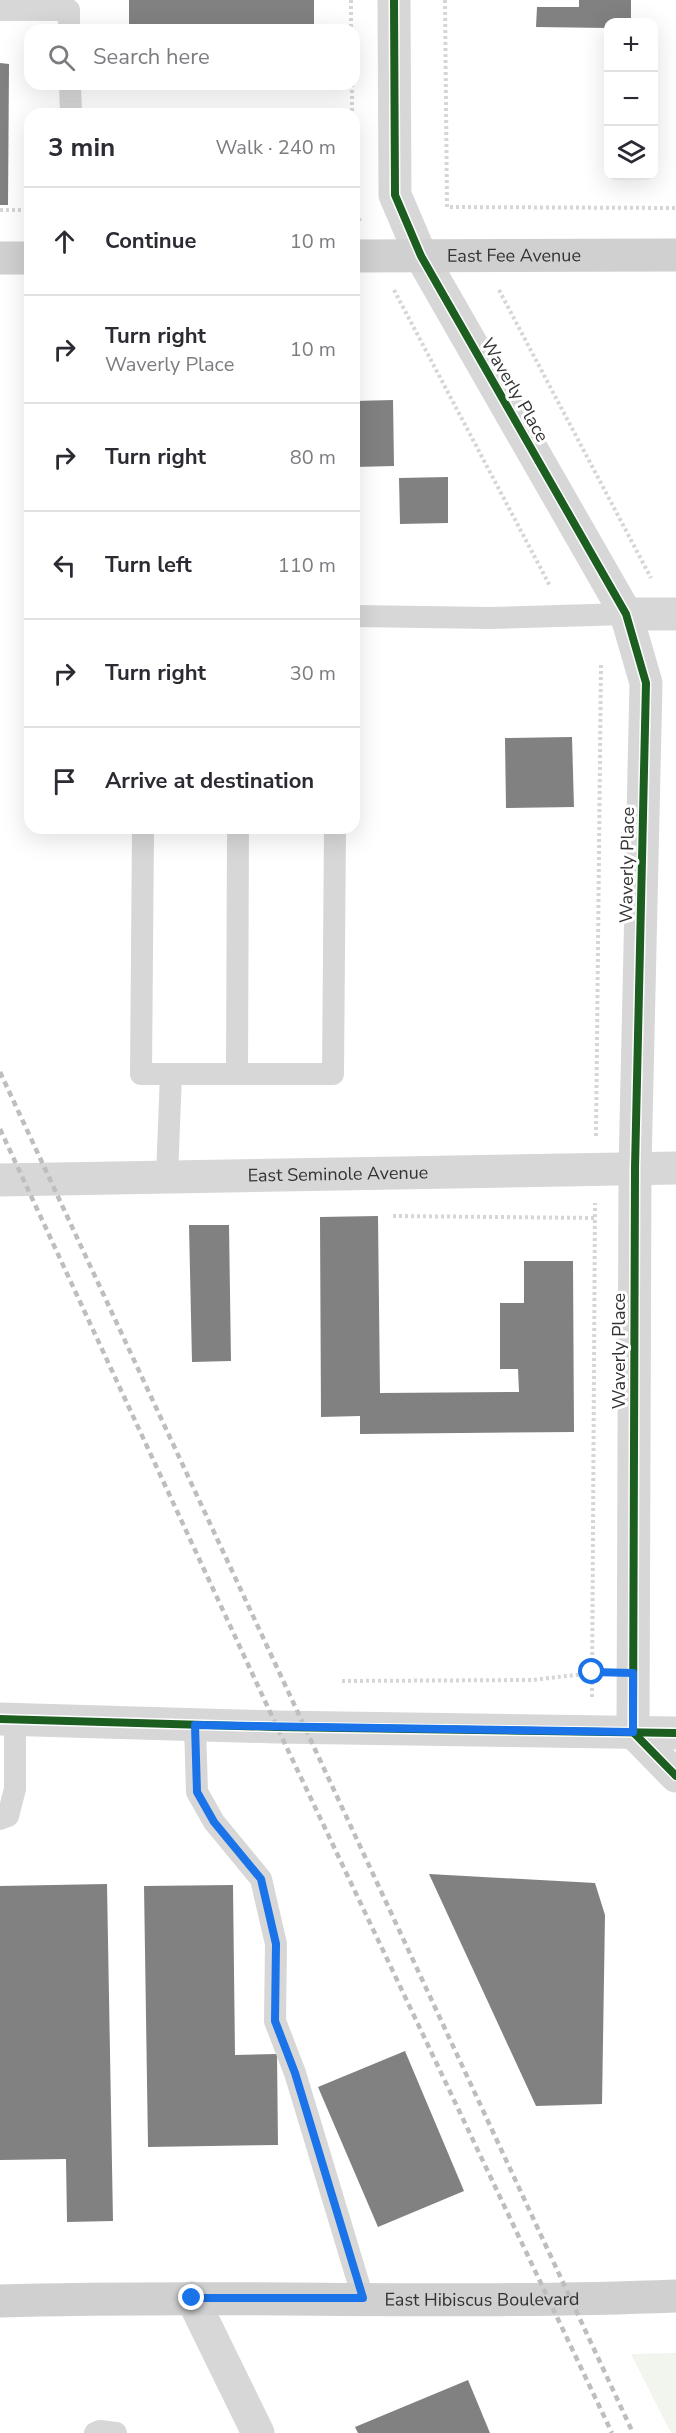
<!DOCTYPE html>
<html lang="en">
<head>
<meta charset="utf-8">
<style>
  body { margin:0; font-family:"Nunito Sans",sans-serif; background:#f2f2f3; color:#2b2b33 }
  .controls { position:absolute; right:18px; top:18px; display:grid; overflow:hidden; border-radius:12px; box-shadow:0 6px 24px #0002 }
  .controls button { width:54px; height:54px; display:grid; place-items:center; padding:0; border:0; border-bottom:2px solid #e1e1e2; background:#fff; color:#2b2b33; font:30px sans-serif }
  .stop { position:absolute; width:18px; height:18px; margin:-14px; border:4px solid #1a73e8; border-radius:50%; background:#fff }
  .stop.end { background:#1a73e8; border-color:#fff; box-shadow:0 2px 6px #0008 }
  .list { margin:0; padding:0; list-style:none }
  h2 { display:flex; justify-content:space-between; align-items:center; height:78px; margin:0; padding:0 24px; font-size:26px }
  h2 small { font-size:20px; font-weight:400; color:#7c7c81 }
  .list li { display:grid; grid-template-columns:39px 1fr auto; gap:18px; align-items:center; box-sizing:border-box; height:108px; padding:0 24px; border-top:2px solid #e1e1e2 }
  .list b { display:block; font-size:22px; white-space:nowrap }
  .list p { margin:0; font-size:20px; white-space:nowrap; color:#7c7c81 }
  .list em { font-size:20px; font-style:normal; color:#7c7c81 }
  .icon { flex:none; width:33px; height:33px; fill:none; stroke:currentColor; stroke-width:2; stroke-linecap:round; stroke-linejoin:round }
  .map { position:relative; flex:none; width:676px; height:2433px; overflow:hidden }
  .search { position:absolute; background:#fff; box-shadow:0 6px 24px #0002; left:24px; top:24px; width:336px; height:66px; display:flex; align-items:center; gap:15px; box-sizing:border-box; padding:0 21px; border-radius:18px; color:#7c7c81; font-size:22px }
  .panel { position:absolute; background:#fff; box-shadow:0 6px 24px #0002; left:24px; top:108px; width:336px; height:726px; border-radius:18px }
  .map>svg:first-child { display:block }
</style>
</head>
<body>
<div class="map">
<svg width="676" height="2433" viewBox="0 0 676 2433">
  <rect width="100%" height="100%" fill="#fff"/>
  <polygon fill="#f1f5ed" points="676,2353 676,2433 671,2433 631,2354"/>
  <g fill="#818181">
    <rect x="129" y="0" width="185" height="30"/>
    <polygon points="579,0 631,0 631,22 608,22 608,28 536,27 537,7 579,7"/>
    <polygon points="0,63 9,64 8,205 0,205"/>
    <polygon points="393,400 394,466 354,467 354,401"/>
    <polygon points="448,477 448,523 400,524 399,478"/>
    <polygon points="572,737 574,807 506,808 505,738"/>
    <polygon points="378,1216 380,1393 519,1392 518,1369 500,1369 500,1303 524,1303 524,1261 573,1261 574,1432 360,1434 360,1416 321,1417 320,1217"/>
    <polygon points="189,1225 229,1225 231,1361 192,1362"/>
    <polygon points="429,1874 595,1883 605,1915 602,2104 536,2106"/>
    <polygon points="107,1884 113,2221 67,2222 66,2159 0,2160 0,1886"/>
    <polygon points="233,1885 235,2055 277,2054 278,2145 148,2147 144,1886"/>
    <polygon points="405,2051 464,2191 378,2227 318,2087"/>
    <polygon points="468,2380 490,2433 358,2433 355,2427"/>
  </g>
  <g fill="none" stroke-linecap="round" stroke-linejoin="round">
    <g stroke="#d6d6d6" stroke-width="4" stroke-dasharray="3 3" stroke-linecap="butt">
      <polyline points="351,0 351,30"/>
      <polyline points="445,0 447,207 676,208"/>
      <polyline points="352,84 352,114"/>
      <polyline points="354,208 360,221"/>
      <polyline points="0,210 30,210"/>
      <polyline points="394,290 550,586"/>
      <polyline points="499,290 651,578"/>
      <polyline points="596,1136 601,663"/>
      <polyline points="393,1216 596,1218"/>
      <polyline points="342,1681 532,1680 593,1673"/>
      <polyline points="592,1697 595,1203"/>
    </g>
    <g stroke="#d7d7d7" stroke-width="22">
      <polyline points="0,10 69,10 69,30"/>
      <polyline points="70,84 71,114"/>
      <polyline points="354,616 490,618 626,614"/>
      <polyline points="143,828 141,1074 333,1074 335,828"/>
      <polyline points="237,1073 238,828"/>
      <polyline points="167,1176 171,1074"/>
      <polyline points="195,1725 197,1792 214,1822 261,1879 276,1944 275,2021 295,2073 363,2298"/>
      <polyline points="0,1819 8,1816 15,1789 15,1720"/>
      <polyline points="95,2433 100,2431 116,2433"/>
    </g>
    <g stroke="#d7d7d7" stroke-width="33">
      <polyline points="394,0 395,195 421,256 626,614 646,683 635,1168 633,1732 676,1776"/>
      <polyline points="626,614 676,614"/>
      <path id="s1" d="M0,1180L676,1168"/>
      <polyline points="0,1719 277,1727 676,1733"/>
      <polyline points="192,2298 258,2433"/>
    </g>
    <g stroke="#d0d0d0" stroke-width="33">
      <path id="s2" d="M354,256L676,255"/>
      <polyline points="0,258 30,258"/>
      <path id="s3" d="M0,2301C225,2294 451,2305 676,2296"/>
    </g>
    <g stroke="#bebebe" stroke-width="4.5" stroke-dasharray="6 4.5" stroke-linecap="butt">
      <polyline points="0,1072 633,2433"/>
      <polyline points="0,1129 277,1727 612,2433"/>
    </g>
    <g stroke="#fff" stroke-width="11">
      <g id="cycleway">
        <polyline points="394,0 395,195 421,256 626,614 646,683 635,1168 633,1732 676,1776"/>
        <polyline points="0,1719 277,1727 676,1733"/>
      </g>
    </g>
    <use href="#cycleway" stroke="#1b5e20" stroke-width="8"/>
  </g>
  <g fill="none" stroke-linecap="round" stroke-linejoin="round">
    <polyline stroke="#1a73e8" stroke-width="8" points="192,2298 363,2298 295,2073 275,2021 276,1944 261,1879 214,1822 197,1792 195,1725 633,1732 633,1673 592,1672"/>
  </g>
  <g text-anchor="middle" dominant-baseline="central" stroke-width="6" stroke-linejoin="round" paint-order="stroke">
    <g font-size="18" fill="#333" stroke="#fff">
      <text stroke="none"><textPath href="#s2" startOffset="160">East Fee Avenue</textPath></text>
      <text transform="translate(515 390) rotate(60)">Waverly Place</text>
      <text transform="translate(627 865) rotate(-89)">Waverly Place</text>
      <text stroke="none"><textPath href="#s1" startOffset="338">East Seminole Avenue</textPath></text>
      <text transform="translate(619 1351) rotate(-90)">Waverly Place</text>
      <text stroke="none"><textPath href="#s3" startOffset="482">East Hibiscus Boulevard</textPath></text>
    </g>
  </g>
</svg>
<div class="controls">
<button>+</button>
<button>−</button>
<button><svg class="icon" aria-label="layers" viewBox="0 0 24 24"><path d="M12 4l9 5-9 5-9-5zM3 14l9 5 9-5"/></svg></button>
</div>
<div class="stop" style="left:592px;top:1672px"></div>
<div class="stop end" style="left:192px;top:2298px"></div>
<div class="search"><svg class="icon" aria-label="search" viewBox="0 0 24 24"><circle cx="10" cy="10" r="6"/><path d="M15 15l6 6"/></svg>Search here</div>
<section class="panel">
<h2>3 min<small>Walk · 240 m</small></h2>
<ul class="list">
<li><svg class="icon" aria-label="ahead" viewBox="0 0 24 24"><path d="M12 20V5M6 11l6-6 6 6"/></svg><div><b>Continue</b></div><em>10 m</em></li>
<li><svg class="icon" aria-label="right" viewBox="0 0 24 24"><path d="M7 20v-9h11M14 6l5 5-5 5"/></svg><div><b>Turn right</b><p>Waverly Place</p></div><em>10 m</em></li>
<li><svg class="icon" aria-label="right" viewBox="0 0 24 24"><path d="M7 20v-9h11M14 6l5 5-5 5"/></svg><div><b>Turn right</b></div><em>80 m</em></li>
<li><svg class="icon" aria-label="left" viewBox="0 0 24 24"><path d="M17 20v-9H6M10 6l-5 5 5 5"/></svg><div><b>Turn left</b></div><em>110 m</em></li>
<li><svg class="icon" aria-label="right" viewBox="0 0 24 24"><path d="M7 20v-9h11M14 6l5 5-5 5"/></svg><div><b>Turn right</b></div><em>30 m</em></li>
<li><svg class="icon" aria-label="arrive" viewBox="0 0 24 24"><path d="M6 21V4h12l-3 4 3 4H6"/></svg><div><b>Arrive at destination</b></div></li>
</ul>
</section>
</div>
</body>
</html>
